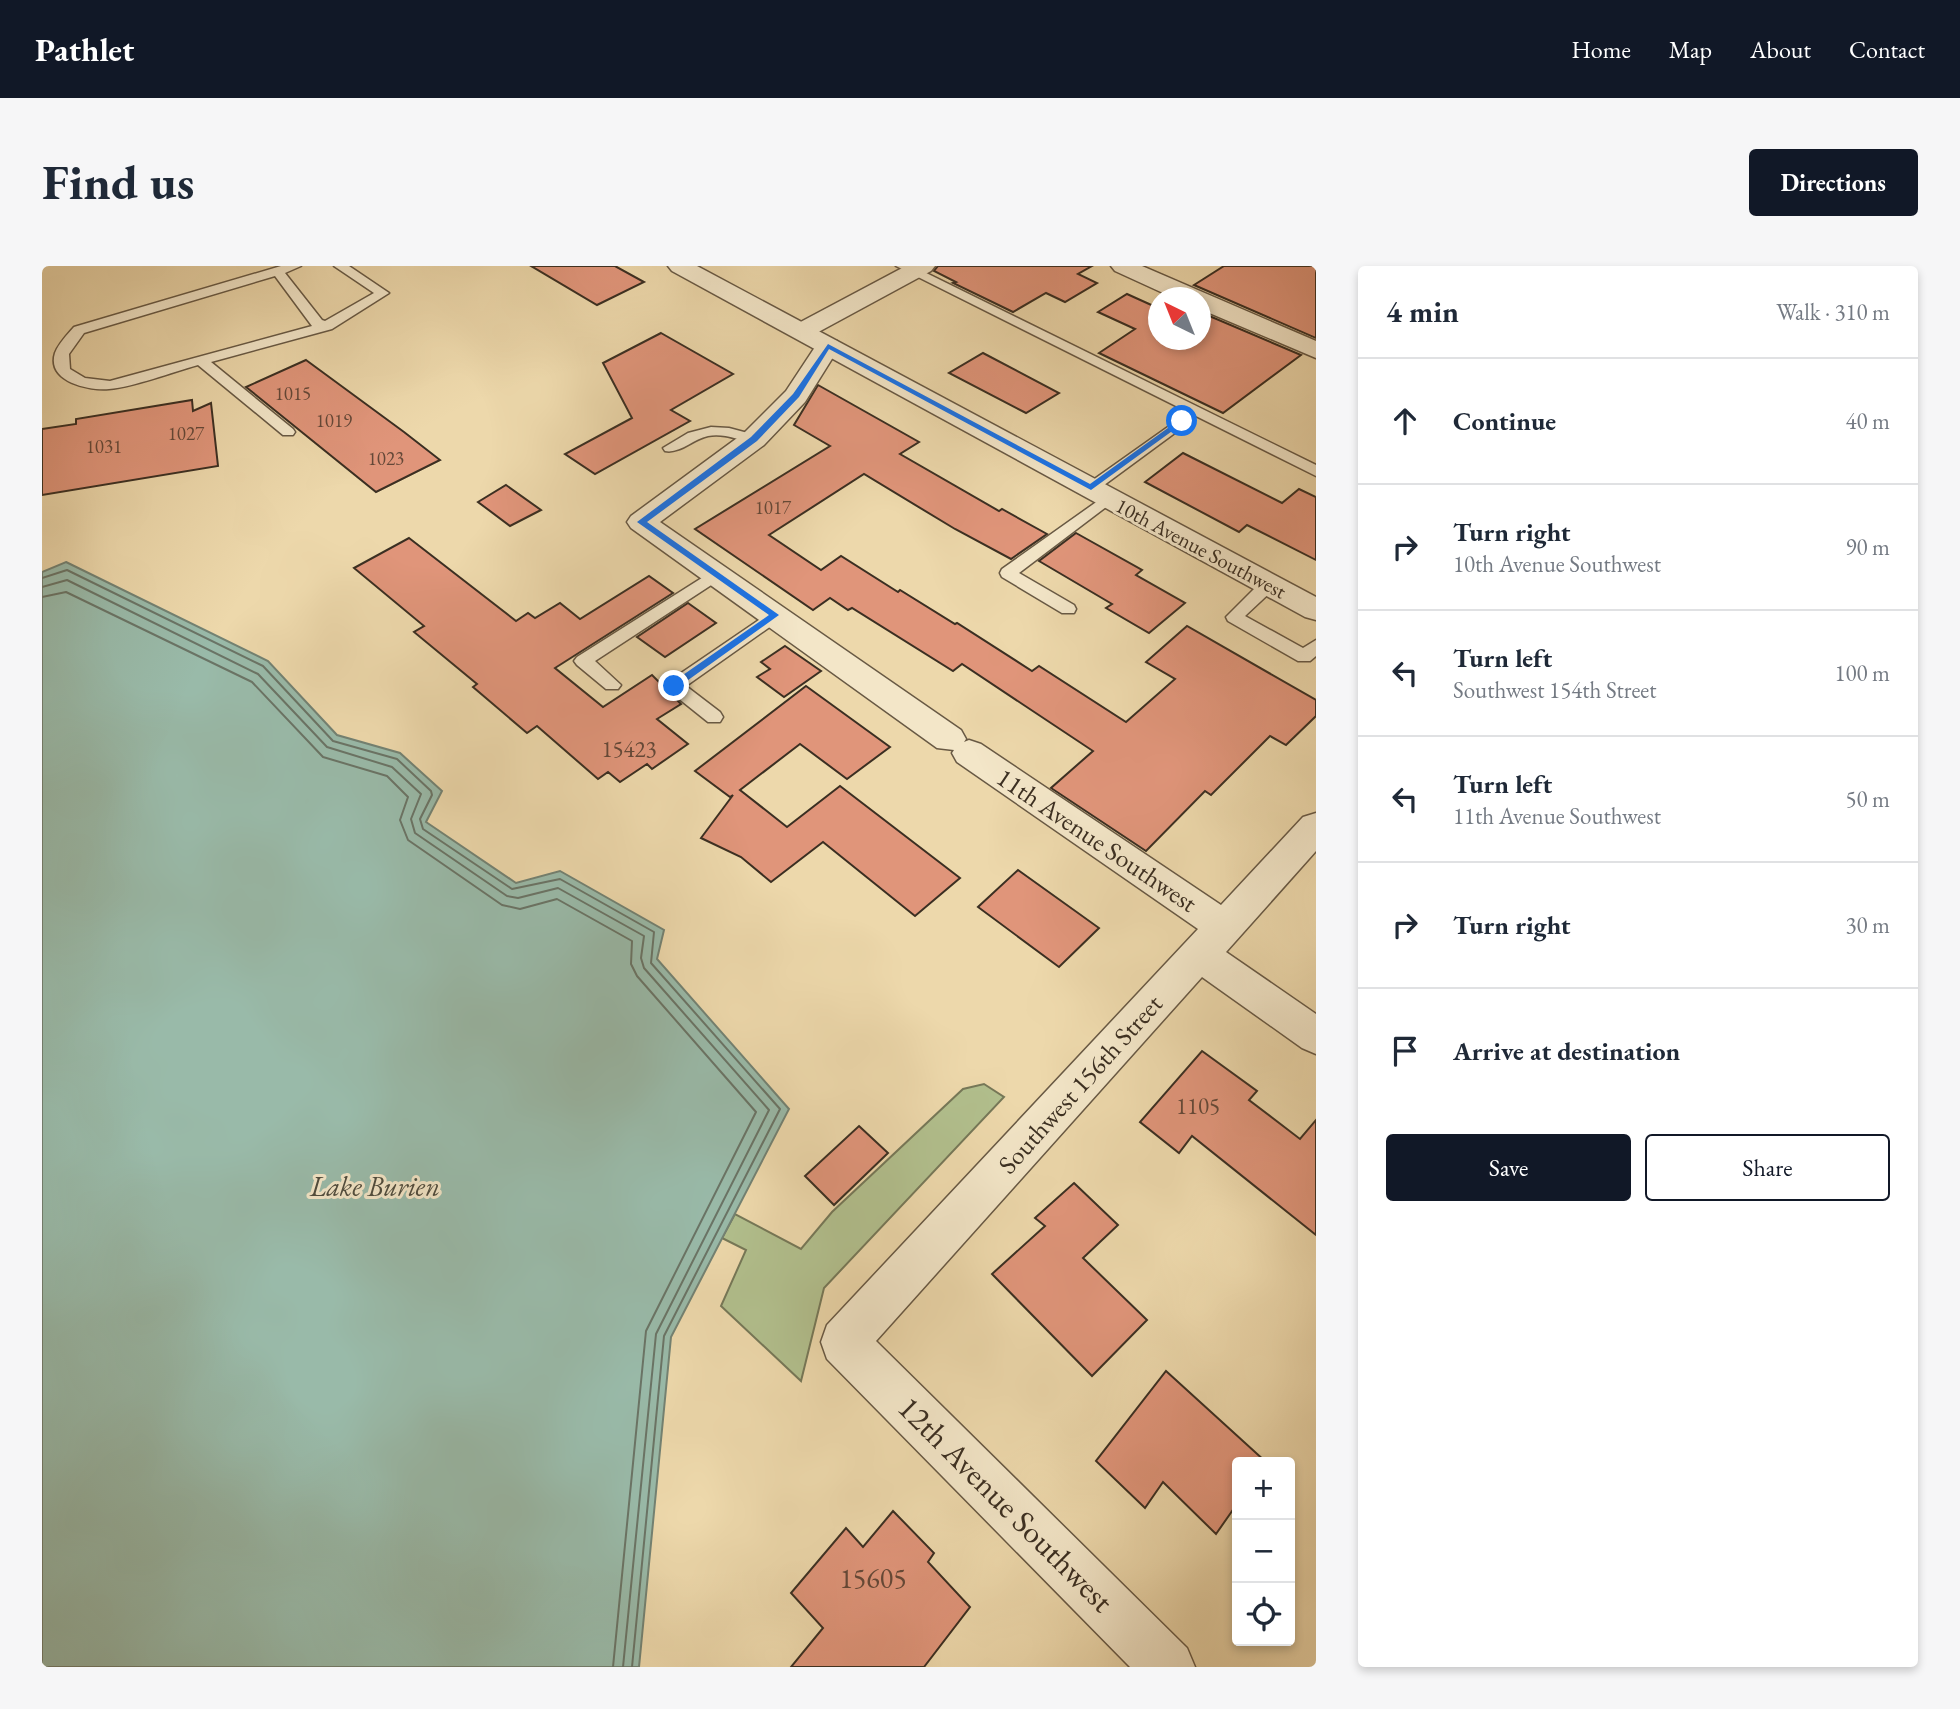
<!DOCTYPE html>
<html lang="en">
<head>
<meta charset="utf-8">
<style>
  body { margin:0; font-family:"EB Garamond",serif; background:#f6f6f7; color:#1f2937 }
  .controls { position:absolute; right:21px; bottom:21px; display:grid; overflow:hidden; border-radius:7px; box-shadow:0 4px 10px #0003 }
  .controls button { width:63px; height:63px; display:grid; place-items:center; padding:0; border:0; border-bottom:2px solid #e0e1e3; background:#fff; color:#1f2937; font:35px sans-serif }
  .compass { position:absolute; left:1106px; top:21px; width:63px; height:63px; border-radius:50%; background:#fff; box-shadow:0 4px 10px #0003; rotate:317deg }
  .stop { position:absolute; width:21px; height:21px; margin:-16px; border:5px solid #1a73e8; border-radius:50%; background:#fff }
  .stop.end { background:#1a73e8; border-color:#fff; box-shadow:0 2px 7px #0008 }
  .list { margin:0; padding:0; list-style:none }
  h2 { display:flex; justify-content:space-between; align-items:center; height:91px; margin:0; padding:0 28px; font-size:30px }
  h2 small { font-size:23px; font-weight:400; color:#747a83 }
  .list li { display:grid; grid-template-columns:46px 1fr auto; gap:21px; align-items:center; box-sizing:border-box; height:126px; padding:0 28px; border-top:2px solid #e0e1e3 }
  .list b { display:block; font-size:26px; white-space:nowrap }
  .list p { margin:0; font-size:23px; white-space:nowrap; color:#747a83 }
  .list em { font-size:23px; font-style:normal; color:#747a83 }
  .actions { display:flex; gap:14px; padding:21px 28px }
  .actions a { flex:1; padding:16px 0; border:2px solid #111827; border-radius:7px; text-align:center; font-size:24px; color:#111827 }
  .actions .main { background:#111827; color:#fff }
  .icon { flex:none; width:38px; height:38px; fill:none; stroke:currentColor; stroke-width:2; stroke-linecap:round; stroke-linejoin:round }
  .map { position:relative; flex:none; width:1274px; height:1401px; overflow:hidden; border-radius:7px }
  header { display:flex; align-items:center; gap:42px; box-sizing:border-box; height:98px; padding:0 35px; background:#111827; color:#fff }
  header strong { font-size:33px }
  nav { display:flex; gap:38px; margin-inline-start:auto; font-size:24px }
  .intro { display:flex; align-items:center; justify-content:space-between; box-sizing:border-box; height:168px; padding:0 42px }
  h1 { margin:0; font-size:49px }
  .button { padding:18px 32px; border-radius:7px; background:#111827; color:#fff; font-size:24px; font-weight:700 }
  main { display:flex; gap:42px; padding:0 42px }
  aside { flex:1; background:#fff; border-radius:7px; box-shadow:0 4px 10px #0003 }
  .map>svg:first-child { display:block }
</style>
</head>
<body>
<header>
<strong>Pathlet</strong>
<nav><a>Home</a><a>Map</a><a>About</a><a>Contact</a></nav>
</header>
<div class="intro"><h1>Find us</h1><a class="button">Directions</a></div>
<main>
<div class="map">
<svg width="1274" height="1401" viewBox="0 0 1274 1401">
  <rect width="100%" height="100%" fill="#edd8ab"/>
  <filter id="stains"><feTurbulence type="fractalNoise" baseFrequency=".00286" numOctaves="4"/><feColorMatrix values="0 0 0 0 .2 0 0 0 0 .09 0 0 0 0 .02 0 0 0 .5 -.17"/></filter>
  <radialGradient id="worn" r=".72"><stop offset=".6" stop-color="#630" stop-opacity="0"/><stop offset="1" stop-color="#630" stop-opacity=".3"/></radialGradient>
  <polygon fill="#b2c08e" stroke="#767858" stroke-width="2" points="942,818 962,831 782,1022 759,1115 679,1040 704,984 680,972 693,948 759,983 790,946 921,823"/>
  <polygon fill="#99baa9" stroke="#738273" stroke-width="2" points="24,296 226,395 295,469 358,487 400,525 384,556 474,617 518,605 622,664 615,693 747,843 629,1071 597,1401 0,1401 0,306"/>
  <g fill="none" stroke-linecap="round" stroke-linejoin="round">
    <g stroke="#6a7466" stroke-width="2">
      <polyline points="0,312 25,304 221,400 291,475 355,493 389,525 390,529 378,553 381,563 470,623 518,613 612,666 609,697 738,843 622,1070 590,1401"/>
      <polyline points="0,321 25,314 216,408 285,481 350,501 379,528 369,553 373,567 465,630 476,632 516,622 602,670 599,692 602,702 727,844 614,1068 581,1401"/>
      <polyline points="0,331 24,326 210,416 281,491 345,510 366,531 358,554 366,574 460,639 478,643 515,633 590,675 589,698 595,710 714,846 604,1065 571,1401"/>
    </g>
  </g>
  <g fill="#e0957a" stroke="#3b2f22" stroke-width="2">
    <polygon points="489,0 573,0 602,16 555,39"/>
    <polygon points="896,0 1050,0 1036,8 1055,17 1023,36 1004,27 971,46 911,17 914,16 892,5"/>
    <polygon points="1182,0 1274,0 1274,72 1152,19"/>
    <polygon points="1085,28 1116,42 1116,74 1158,74 1158,46 1259,89 1181,147 1057,87 1093,63 1056,46"/>
    <polygon points="619,67 691,108 629,144 648,155 553,208 523,188 590,152 561,97"/>
    <polygon points="941,87 1017,127 984,147 907,107"/>
    <polygon points="264,94 362,166 398,194 334,226 204,121"/>
    <polygon points="776,119 877,176 858,188 957,245 960,243 1005,268 969,293 913,263 822,208 727,269 779,304 799,290 856,326 858,324 913,358 915,357 990,405 997,400 1084,456 1133,413 1104,396 1145,360 1274,434 1274,450 1244,479 1228,470 1169,529 1163,525 1104,585 1009,522 1051,485 920,398 911,405 810,342 806,344 788,332 771,344 653,263 788,180 752,159"/>
    <polygon points="150,134 151,145 169,137 176,200 0,229 0,163 34,158 34,153"/>
    <polygon points="1141,187 1240,237 1257,223 1274,231 1274,294 1205,259 1197,266 1103,216"/>
    <polygon points="464,219 499,244 468,260 436,236"/>
    <polygon points="1034,267 1100,304 1094,309 1143,337 1107,367 1064,342 1070,338 997,295"/>
    <polygon points="367,272 474,355 486,347 493,352 518,337 538,353 607,310 631,327 513,402 561,441 610,409 639,438 615,453 646,478 610,503 605,498 578,516 566,506 556,513 495,460 485,467 431,421 435,418 372,366 382,360 312,302"/>
    <polygon points="646,337 674,357 623,391 595,371"/>
    <polygon points="743,380 779,405 742,431 715,411 728,403 719,396"/>
    <polygon points="764,420 848,481 805,513 758,478 698,524 745,561 798,520 918,612 873,650 781,576 729,616 699,591 659,572 691,529 688,531 653,505"/>
    <polygon points="976,604 1057,662 1017,701 936,641"/>
    <polygon points="1160,785 1215,825 1207,834 1258,873 1274,854 1274,969 1150,870 1137,887 1098,856"/>
    <polygon points="817,860 846,887 792,939 763,910"/>
    <polygon points="1032,917 1076,959 1041,992 1105,1054 1050,1110 950,1008 1003,960 993,952"/>
    <polygon points="1124,1105 1224,1196 1195,1196 1195,1238 1174,1268 1121,1216 1103,1242 1054,1195"/>
    <polygon points="851,1245 892,1287 886,1296 928,1341 882,1401 749,1401 781,1362 749,1327 804,1262 821,1281"/>
  </g>
  <g fill="none" stroke-linecap="round" stroke-linejoin="round">
    <g stroke="#685944" stroke-width="3">
      <g id="service">
        <path d="M239,0H259L243,7L280,54L283,55L332,27L292,0H307L347,27L290,63L169,96L251,163L253,166L251,169H241L156,99C130,106 92,121 67,123C48,125 4,116 13,87C17,77 25,69 32,61ZM233,10L270,60L68,115L43,112L28,103L27,88L42,67Z"/>
        <polygon points="854,0 870,0 1274,199 1274,210"/>
        <polygon points="1140,151 1147,155 1145,158 1054,225 1044,225 1041,222 1044,219"/>
        <path d="M669,161L687,162L717,170L719,173L712,177C697,174 682,167 666,170C651,173 638,188 623,185L621,182L646,167Z"/>
        <polygon points="1067,227 1072,229 1075,232 1072,235 977,307 1032,339 1034,343 1032,347 1020,347 960,311 958,307 960,303"/>
        <polygon points="674,303 680,304 682,308 680,312 553,395 579,419 576,423 564,423 535,399 532,395 535,391"/>
        <polygon points="1227,313 1233,314 1235,318 1233,322 1203,350 1261,382 1274,374 1274,390 1268,395 1256,395 1186,355 1184,351 1221,314"/>
        <polygon points="733,343 741,349 739,353 644,420 678,446 681,451 678,456 666,456 626,424 623,420 626,416"/>
      </g>
    </g>
    <g stroke="#685944" stroke-width="3">
      <g id="minor">
        <polygon points="864,0 893,0 889,5 769,70 760,72 751,70 748,65 751,60"/>
        <polygon points="1069,0 1100,0 1274,75 1274,92 1158,43 1158,32 1132,32 1073,5"/>
        <polygon points="786,73 795,75 798,80 763,136 722,179 618,256 919,464 924,473 922,476 927,474 939,478 1179,639 1261,551 1274,547 1274,585 1184,686 1274,748 1274,788 1260,782 1160,711 834,1075 1145,1382 1153,1401 1088,1401 785,1093 779,1076 785,1059 1156,663 915,496 910,487 912,484 895,482 589,262 585,256 589,250 702,167 744,125 777,75"/>
      </g>
    </g>
    <g stroke="#685944" stroke-width="3">
      <polygon id="tertiary" points="626,0 655,0 1274,331 1274,354 1263,351 630,5"/>
    </g>
    <use href="#service" fill="#f3e6c8" fill-rule="evenodd"/>
    <use href="#minor" fill="#f3e6c8" fill-rule="evenodd"/>
    <use href="#tertiary" fill="#f3e6c8" fill-rule="evenodd"/>
  </g>
  <polygon fill="#1a73e8" points="786,78 1048,218 1137,154 1144,155 1049,224 787,83 757,131 715,175 605,256 737,349 635,422 628,422 628,418 727,349 595,256 709,171 751,128"/>
  <g text-anchor="middle" dominant-baseline="central" stroke-width="6" stroke-linejoin="round" paint-order="stroke">
    <g font-size="19" fill="#644838">
      <text x="251" y="127">1015</text>
      <text x="292" y="154">1019</text>
      <text x="144" y="167">1027</text>
      <text x="62" y="180">1031</text>
      <text x="344" y="192">1023</text>
      <text x="731" y="241">1017</text>
    </g>
    <g font-size="21" fill="#3b2f22" stroke="#f3e6c8">
      <text transform="translate(1159 282) rotate(28)">10th Avenue Southwest</text>
    </g>
    <g font-size="23" fill="#644838">
      <text x="587" y="483">15423</text>
      <text x="1156" y="840">1105</text>
    </g>
    <g font-size="26" fill="#3b2f22" stroke="#f3e6c8">
      <text transform="translate(1055 574) rotate(34)">11th Avenue Southwest</text>
      <text transform="translate(1038 818) rotate(-48)">Southwest 156th Street</text>
    </g>
    <g font-size="28" font-style="italic" fill="#4e4b3d" stroke="#f3e6c8">
      <text x="333" y="920">Lake Burien</text>
    </g>
    <g font-size="28" fill="#644838">
      <text x="831" y="1312">15605</text>
    </g>
    <g font-size="32" fill="#3b2f22" stroke="#f3e6c8">
      <text transform="translate(964 1238) rotate(45)">12th Avenue Southwest</text>
    </g>
  </g>
  <rect width="100%" height="100%" filter="url(#stains)"/>
  <rect width="100%" height="100%" fill="url(#worn)"/>
</svg>
<div class="controls">
<button>+</button>
<button>−</button>
<button><svg class="icon" aria-label="locate" viewBox="0 0 24 24"><circle cx="12" cy="12" r="6"/><path d="M12 2v4M12 18v4M2 12h4M18 12h4"/></svg></button>
</div>
<svg class="compass" viewBox="-18 -18 36 36"><path d="M0-13l5 13h-10z" fill="#e53935"/><path d="M0 13l5-13h-10z" fill="#747a83"/></svg>
<div class="stop" style="left:1140px;top:155px"></div>
<div class="stop end" style="left:632px;top:420px"></div>
</div>
<aside>
<h2>4 min<small>Walk · 310 m</small></h2>
<ul class="list">
<li><svg class="icon" aria-label="ahead" viewBox="0 0 24 24"><path d="M12 20V5M6 11l6-6 6 6"/></svg><div><b>Continue</b></div><em>40 m</em></li>
<li><svg class="icon" aria-label="right" viewBox="0 0 24 24"><path d="M7 20v-9h11M14 6l5 5-5 5"/></svg><div><b>Turn right</b><p>10th Avenue Southwest</p></div><em>90 m</em></li>
<li><svg class="icon" aria-label="left" viewBox="0 0 24 24"><path d="M17 20v-9H6M10 6l-5 5 5 5"/></svg><div><b>Turn left</b><p>Southwest 154th Street</p></div><em>100 m</em></li>
<li><svg class="icon" aria-label="left" viewBox="0 0 24 24"><path d="M17 20v-9H6M10 6l-5 5 5 5"/></svg><div><b>Turn left</b><p>11th Avenue Southwest</p></div><em>50 m</em></li>
<li><svg class="icon" aria-label="right" viewBox="0 0 24 24"><path d="M7 20v-9h11M14 6l5 5-5 5"/></svg><div><b>Turn right</b></div><em>30 m</em></li>
<li><svg class="icon" aria-label="arrive" viewBox="0 0 24 24"><path d="M6 21V4h12l-3 4 3 4H6"/></svg><div><b>Arrive at destination</b></div></li>
</ul>
<div class="actions"><a class="main">Save</a><a>Share</a></div>
</aside>
</main>
</body>
</html>
